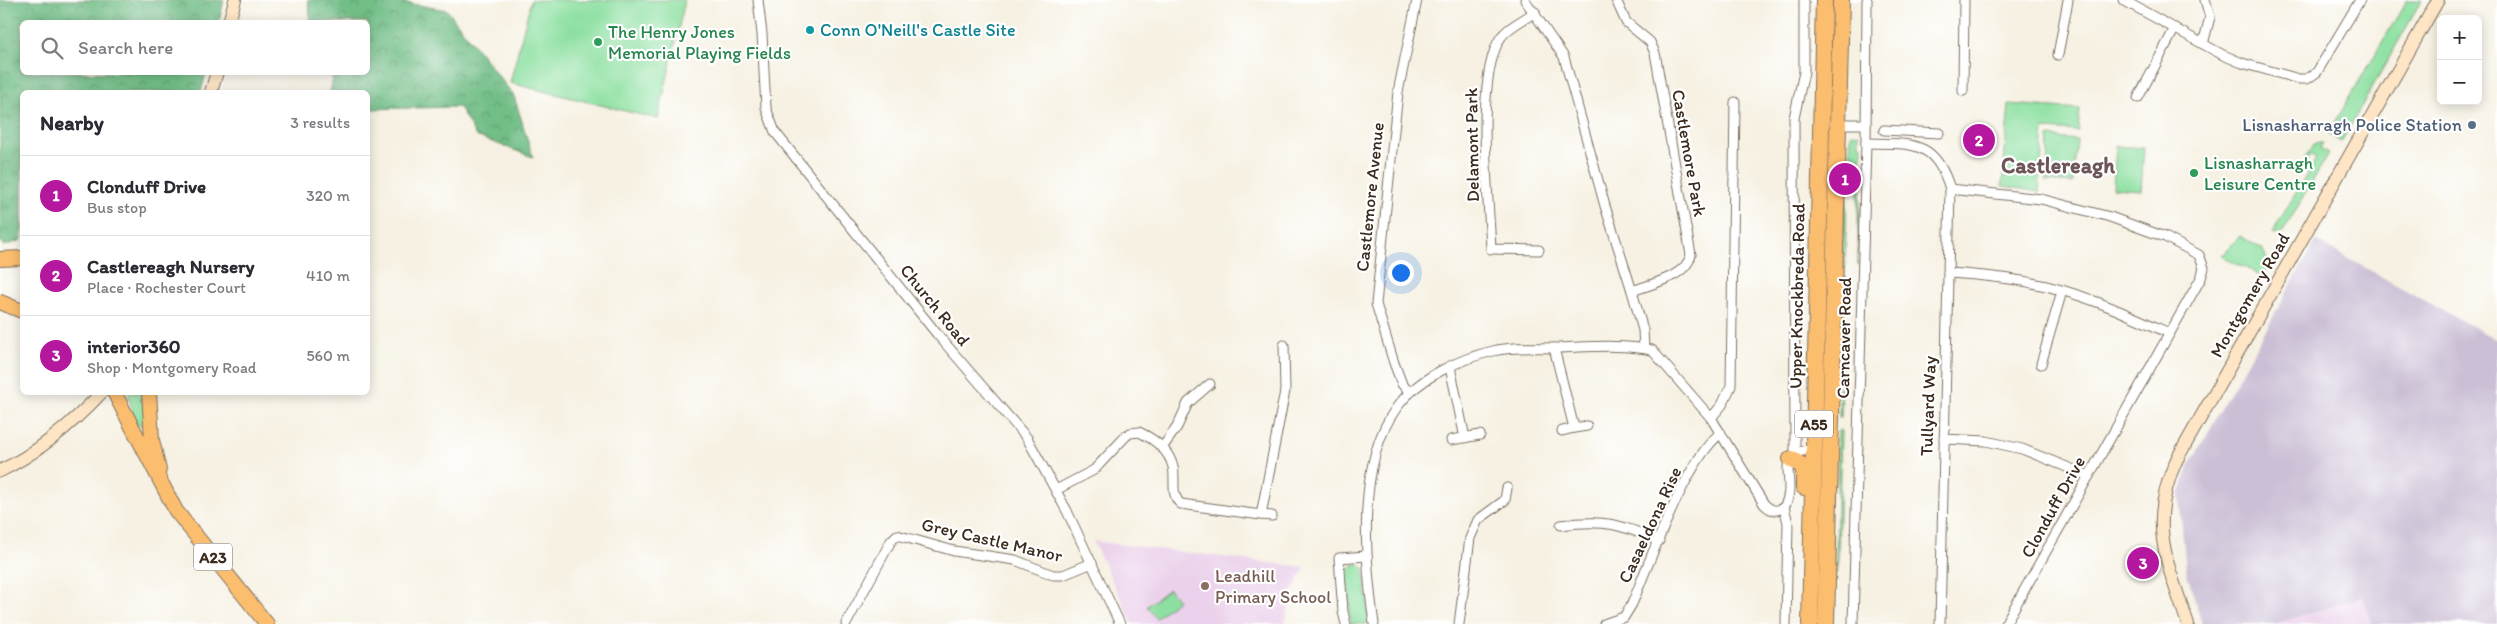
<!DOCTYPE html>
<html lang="en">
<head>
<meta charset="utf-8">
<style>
  body { margin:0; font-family:Itim,sans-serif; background:#f7f7f7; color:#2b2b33 }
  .controls { position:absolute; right:15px; top:15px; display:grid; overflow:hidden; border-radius:8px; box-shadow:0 2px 12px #0003 }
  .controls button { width:45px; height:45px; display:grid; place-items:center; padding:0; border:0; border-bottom:1px solid #e1e1e2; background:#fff; color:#2b2b33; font:25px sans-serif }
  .you { position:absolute; left:1400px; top:272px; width:18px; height:18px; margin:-12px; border:4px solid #fff; border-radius:50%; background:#1a73e8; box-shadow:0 0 0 8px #1a73e833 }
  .badge { display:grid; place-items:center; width:32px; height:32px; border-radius:50%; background:#b5179e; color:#fff; font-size:16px; font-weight:700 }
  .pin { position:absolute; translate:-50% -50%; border:2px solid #fff; box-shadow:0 1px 5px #0006 }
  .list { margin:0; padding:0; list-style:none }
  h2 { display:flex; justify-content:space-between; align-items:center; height:65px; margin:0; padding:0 20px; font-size:21px }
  h2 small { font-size:16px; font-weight:400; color:#7c7c81 }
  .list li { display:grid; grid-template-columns:32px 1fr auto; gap:15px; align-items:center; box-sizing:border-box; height:80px; padding:0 20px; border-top:1px solid #e1e1e2 }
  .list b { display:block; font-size:19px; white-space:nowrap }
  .list p { margin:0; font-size:16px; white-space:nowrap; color:#7c7c81 }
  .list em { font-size:16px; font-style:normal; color:#7c7c81 }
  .icon { flex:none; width:28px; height:28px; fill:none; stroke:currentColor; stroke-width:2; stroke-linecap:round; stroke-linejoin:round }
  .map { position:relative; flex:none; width:2497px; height:624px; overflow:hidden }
  .search { position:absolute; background:#fff; box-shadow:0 2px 12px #0003; left:20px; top:20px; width:350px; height:55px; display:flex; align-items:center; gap:12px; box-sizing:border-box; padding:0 18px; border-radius:8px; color:#7c7c81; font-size:19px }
  .panel { position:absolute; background:#fff; box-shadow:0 2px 12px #0003; left:20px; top:90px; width:350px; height:305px; border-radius:8px }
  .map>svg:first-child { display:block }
</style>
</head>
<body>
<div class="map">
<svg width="2497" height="624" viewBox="0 0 2497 624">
  <defs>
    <pattern id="forest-crowns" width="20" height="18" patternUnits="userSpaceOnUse" patternTransform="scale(1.25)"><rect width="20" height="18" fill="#72be87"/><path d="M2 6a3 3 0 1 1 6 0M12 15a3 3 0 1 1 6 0" fill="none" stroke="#5f9b6e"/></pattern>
  </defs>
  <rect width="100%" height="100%" fill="#fff"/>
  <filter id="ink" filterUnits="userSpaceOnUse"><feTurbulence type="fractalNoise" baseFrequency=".02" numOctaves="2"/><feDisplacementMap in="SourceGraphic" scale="10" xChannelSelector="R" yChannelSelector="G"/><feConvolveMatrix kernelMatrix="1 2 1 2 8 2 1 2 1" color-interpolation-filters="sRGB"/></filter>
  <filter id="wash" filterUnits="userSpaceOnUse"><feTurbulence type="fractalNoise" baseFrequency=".0096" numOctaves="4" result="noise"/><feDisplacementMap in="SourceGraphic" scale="20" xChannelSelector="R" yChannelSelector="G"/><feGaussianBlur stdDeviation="1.12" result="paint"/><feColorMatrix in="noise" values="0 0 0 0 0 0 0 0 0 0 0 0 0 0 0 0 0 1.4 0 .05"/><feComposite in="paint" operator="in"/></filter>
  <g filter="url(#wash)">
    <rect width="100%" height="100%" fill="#f6f1e2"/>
    <g fill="#ebd1eb">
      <polygon points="1093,541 1305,567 1291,593 1285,624 1133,624"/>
      <polygon points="2363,596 2372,624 2274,624"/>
    </g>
    <polygon fill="#cbbfd5" points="2316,241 2497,340 2497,624 2372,624 2362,597 2274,624 2202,624 2186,570 2179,496 2189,466"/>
    <g fill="#8de0a1" stroke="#648560">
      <polygon points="531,0 685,0 658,119 510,83"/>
      <polygon points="2407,0 2422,0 2341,142 2328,134"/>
      <polygon points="2009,104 2080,109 2078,131 2044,129 2039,192 2002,186"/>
      <polygon points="1854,133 1859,134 1859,144 1862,145 1858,265 1858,157 1850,153 1851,134"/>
      <polygon points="2049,137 2077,140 2073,183 2046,181"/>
      <polygon points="2319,143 2323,143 2320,148 2329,153 2283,232 2275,234 2272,233 2316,159 2310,155 2306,162 2304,160 2313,145"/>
      <polygon points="2116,146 2144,148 2141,190 2113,188"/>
      <polygon points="1847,196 1841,418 1839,418 1844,206"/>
      <polygon points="2240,236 2262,249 2269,263 2262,276 2221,256"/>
      <polygon points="128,393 145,393 147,426 136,425"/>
      <polygon points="1841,430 1838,559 1836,574 1838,431"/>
      <polygon points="1359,564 1364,569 1370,624 1351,624 1347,571 1353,565"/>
      <polygon points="1169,589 1178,600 1156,618 1147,606"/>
    </g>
    <g fill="url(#forest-crowns)" stroke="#567452">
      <polygon points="0,0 224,0 219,22 22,22 22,72 206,73 201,92 22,92 22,240 5,246 0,241"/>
      <polygon points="308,0 389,0 447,10 514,96 533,157 476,136 459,107 368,109 368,92 330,92 333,79 329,73 368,72 368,22 311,22"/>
    </g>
  </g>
  <g filter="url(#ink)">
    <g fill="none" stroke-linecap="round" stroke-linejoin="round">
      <g stroke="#7c7063" stroke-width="11">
        <g id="street">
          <polyline points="758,0 762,34 766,108 775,132 937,334 1027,438 1067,511 1120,624"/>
          <polyline points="1525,0 1564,57 1605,206 1632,291 1643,330 1644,348"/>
          <path d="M1616,0L1626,22L1650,42L1655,53L1691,255C1686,277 1651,284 1632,291"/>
          <polyline points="2123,0 2223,55 2242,63 2299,79 2307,79 2317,72 2360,0"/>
          <path d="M1535,12C1524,20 1509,26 1501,37C1474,78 1489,198 1491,249L1539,250"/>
          <polyline points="2203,44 2210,17 2205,0"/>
          <polyline points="2058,55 2068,0"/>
          <polyline points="1963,91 1964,0"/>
          <polyline points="2138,98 2175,28"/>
          <polyline points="1834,124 1866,124"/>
          <polyline points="1884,130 1939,133"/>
          <path d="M1866,143C1911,144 1935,139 1950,189L1940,624"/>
          <polyline points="1950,189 2041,199 2110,217 2165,237 2199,255 2204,268 2201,278 2005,624"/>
          <path d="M1948,273C1976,275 2005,277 2032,283C2080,292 2125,313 2169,333"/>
          <polyline points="1554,348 1574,428 1587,426"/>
          <polyline points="2041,364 2062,291"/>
          <polyline points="1450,367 1465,438"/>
          <polyline points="1410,393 1402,384 1394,363 1376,304 1398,92 1417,0"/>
          <polyline points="1711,418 1722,405 1731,386 1735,102"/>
          <polyline points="1562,431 1574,428"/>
          <polyline points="1944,439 1986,441 2022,449 2089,476"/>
          <polyline points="1451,440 1480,435"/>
          <polyline points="1162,448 1177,427 1188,403 1210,384"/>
          <polyline points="1795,451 1794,118 1804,72 1804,0"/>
          <path d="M1056,490L1094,470L1126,436L1130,433L1139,432C1154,439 1169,450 1173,467C1176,479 1170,496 1181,504L1261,515L1285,391L1284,345"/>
          <polyline points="1784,507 1788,523 1786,624"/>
          <path d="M1784,507C1800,482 1768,449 1816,450"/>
          <polyline points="1261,515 1272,516"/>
          <path d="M1561,525C1603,519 1621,524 1659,541"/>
          <polyline points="846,624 891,541 897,535 954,551 1015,560 1053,575 1063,575 1092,563"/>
          <polyline points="1346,624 1343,612 1339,558 1367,556"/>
          <path d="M1374,624C1365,559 1356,463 1397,407C1418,378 1459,359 1493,351C1514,346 1536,348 1557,348C1589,347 1621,344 1652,350L1711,418L1764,504C1770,510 1776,513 1784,507"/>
          <polyline points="1459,624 1470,538 1478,520 1505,500 1507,488"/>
          <path d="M1604,624L1624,617L1632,604C1649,563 1687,458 1721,433"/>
          <polyline points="1853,624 1866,143 1867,0"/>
        </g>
      </g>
      <g stroke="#7c7063" stroke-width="14">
        <g id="secondary">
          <polyline points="229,22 235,0"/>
          <polyline points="211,92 217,72"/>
          <path d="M0,471C38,453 73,423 102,392"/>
          <path d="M2188,624C2167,562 2147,523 2177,459L2438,0"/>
        </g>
      </g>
      <g stroke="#7c7063" stroke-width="16">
        <g id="primary">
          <polyline points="0,259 22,258"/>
          <polyline points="0,302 22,311"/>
          <polyline points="114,392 176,511 267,624"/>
          <polyline points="149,392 152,440 159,470"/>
        </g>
      </g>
      <g stroke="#7c7063" stroke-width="18">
        <g id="highway">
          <polyline points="1791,459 1804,467 1804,487"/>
          <polyline points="1810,624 1824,0"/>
          <polyline points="1826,624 1841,0"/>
        </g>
      </g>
      <use href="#street" stroke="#fff" stroke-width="9"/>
      <use href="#secondary" stroke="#fde5c5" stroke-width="12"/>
      <use href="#primary" stroke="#fbbd6e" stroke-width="14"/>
      <use href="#highway" stroke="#fbbd6e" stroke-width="16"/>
    </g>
  </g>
  <circle fill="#0f9aa8" stroke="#fff" stroke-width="2" cx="810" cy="30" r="5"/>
  <g fill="#2e9e5b" stroke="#fff" stroke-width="2">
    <circle cx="598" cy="42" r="5"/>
    <circle cx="2194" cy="173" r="5"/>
  </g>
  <circle fill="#5c6f8a" stroke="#fff" stroke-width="2" cx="2472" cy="125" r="5"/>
  <circle fill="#8d6e63" stroke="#fff" stroke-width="2" cx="1205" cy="586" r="5"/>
  <g text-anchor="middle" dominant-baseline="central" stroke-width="4.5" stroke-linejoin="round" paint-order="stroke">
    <g fill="#fff" stroke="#766a62" stroke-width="1">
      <rect x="1795" y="410.5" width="38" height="27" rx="4"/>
      <rect x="194" y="543.5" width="38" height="27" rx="4"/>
    </g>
    <g font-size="16" font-weight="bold" fill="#3b2a1e">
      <text x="1814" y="424">A55</text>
      <text x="213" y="557">A23</text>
    </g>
    <g font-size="18" fill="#0d838f" stroke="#fff" text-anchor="start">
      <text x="820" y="30">Conn O'Neill's Castle Site</text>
    </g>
    <g font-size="18" fill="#27864d" stroke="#fff" text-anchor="start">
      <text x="608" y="32">The Henry Jones<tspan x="608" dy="21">Memorial Playing Fields</tspan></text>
      <text x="2204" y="163">Lisnasharragh<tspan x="2204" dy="21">Leisure Centre</tspan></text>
    </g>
    <g font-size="18" fill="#4e5e75" stroke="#fff" text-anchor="end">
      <text x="2462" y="125">Lisnasharragh Police Station</text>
    </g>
    <g font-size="18" fill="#3b2a1e" stroke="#fff">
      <text transform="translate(1472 145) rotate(-91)">Delamont Park</text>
      <text transform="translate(1689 153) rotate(80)">Castlemore Park</text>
      <text transform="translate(1370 197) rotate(-84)">Castlemore Avenue</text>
      <text transform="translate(2250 295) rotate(-60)">Montgomery Road</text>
      <text transform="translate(1797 296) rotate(-89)">Upper Knockbreda Road</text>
      <text transform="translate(935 305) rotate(51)">Church Road</text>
      <text transform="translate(1844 338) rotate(-89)">Carncaver Road</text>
      <text transform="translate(1928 406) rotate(-88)">Tullyard Way</text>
      <text transform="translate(2053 507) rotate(-61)">Clonduff Drive</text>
      <text transform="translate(1650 525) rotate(-65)">Casaeldona Rise</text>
      <text transform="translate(992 540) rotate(13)">Grey Castle Manor</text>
    </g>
    <g font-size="18" fill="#785e54" stroke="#fff" text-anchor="start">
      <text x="1215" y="576">Leadhill<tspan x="1215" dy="21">Primary School</tspan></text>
    </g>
    <g font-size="22" font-weight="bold" fill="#6d5558" stroke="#fff">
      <text x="2058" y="165">Castlereagh</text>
    </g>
  </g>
</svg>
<div class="controls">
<button>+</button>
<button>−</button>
</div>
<div class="you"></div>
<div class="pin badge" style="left:1845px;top:179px">1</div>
<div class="pin badge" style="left:1979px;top:140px">2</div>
<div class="pin badge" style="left:2143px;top:563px">3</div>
<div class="search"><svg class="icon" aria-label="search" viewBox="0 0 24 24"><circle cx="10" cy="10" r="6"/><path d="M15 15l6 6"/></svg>Search here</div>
<section class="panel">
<h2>Nearby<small>3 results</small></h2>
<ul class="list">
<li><span class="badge">1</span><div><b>Clonduff Drive</b><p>Bus stop</p></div><em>320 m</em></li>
<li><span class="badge">2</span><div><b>Castlereagh Nursery</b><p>Place · Rochester Court</p></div><em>410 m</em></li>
<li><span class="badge">3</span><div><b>interior360</b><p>Shop · Montgomery Road</p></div><em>560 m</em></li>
</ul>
</section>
</div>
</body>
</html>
